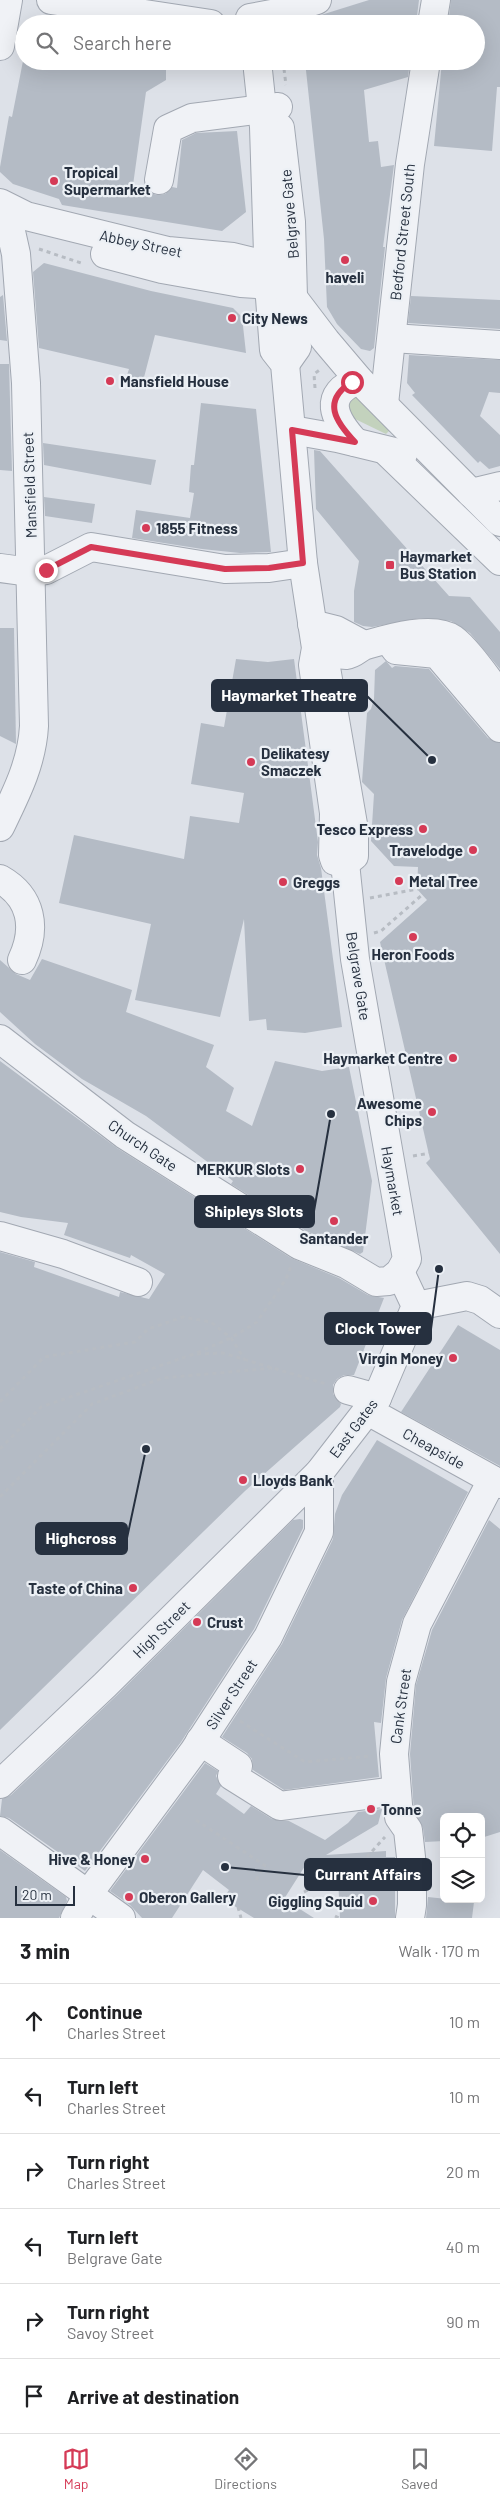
<!DOCTYPE html>
<html lang="en">
<head>
<meta charset="utf-8">
<style>
  body { margin:0; font-family:Barlow,sans-serif; background:#f2f2f2; color:#202124 }
  .controls { position:absolute; right:15px; bottom:15px; display:grid; overflow:hidden; border-radius:8px; box-shadow:0 5px 20px #0002 }
  .controls button { width:45px; height:45px; display:grid; place-items:center; padding:0; border:0; border-bottom:1px solid #e0e0e0; background:#fff; color:#202124; font:25px sans-serif }
  .scale { position:absolute; left:15px; bottom:12px; width:60px; box-sizing:border-box; padding-left:5px; border:2px solid #26303f; border-top:0; font-size:14px; line-height:18px; white-space:nowrap; color:#26303f; -webkit-text-stroke:4px #ecf0f5; paint-order:stroke }
  .stop { position:absolute; width:15px; height:15px; margin:-11px; border:4px solid #d53a56; border-radius:50%; background:#fff }
  .stop.end { background:#d53a56; border-color:#fff; box-shadow:0 1px 5px #0008 }
  .list { margin:0; padding:0; list-style:none }
  h2 { display:flex; justify-content:space-between; align-items:center; height:65px; margin:0; padding:0 20px; font-size:21px }
  h2 small { font-size:16px; font-weight:400; color:#757577 }
  .list li { display:grid; grid-template-columns:32px 1fr auto; gap:15px; align-items:center; box-sizing:border-box; height:75px; padding:0 20px; border-top:1px solid #e0e0e0 }
  .list b { display:block; font-size:19px; white-space:nowrap }
  .list p { margin:0; font-size:16px; white-space:nowrap; color:#757577 }
  .list em { font-size:16px; font-style:normal; color:#757577 }
  .icon { flex:none; width:28px; height:28px; fill:none; stroke:currentColor; stroke-width:2; stroke-linecap:round; stroke-linejoin:round }
  .map { position:relative; flex:none; width:500px; height:1918px; overflow:hidden }
  .search { position:absolute; background:#fff; box-shadow:0 5px 20px #0002; left:15px; right:15px; top:15px; height:55px; display:flex; align-items:center; gap:12px; box-sizing:border-box; padding:0 18px; border-radius:28px; color:#757577; font-size:19px }
  .sheet { height:515px; background:#fff }
  nav { display:flex; justify-content:space-around; align-items:center; box-sizing:border-box; height:70px; border-top:1px solid #e0e0e0; background:#fff; font-size:14px; color:#757577 }
  nav a { display:grid; justify-items:center; gap:2px }
  nav .on { color:#d53a56 }
  .map>svg:first-child { display:block }
</style>
</head>
<body>
<div class="map">
<svg width="500" height="1918" viewBox="0 0 500 1918">
  <rect width="100%" height="100%" fill="#dde1e8"/>
  <polygon fill="#c3d2bd" points="359,380 399,421 386,434 353,418 339,394"/>
  <g fill="#b4bbc5">
    <polygon points="369,0 419,0 416,24 306,24 305,20"/>
    <polygon points="451,0 500,0 500,87 497,87 492,151 434,146 442,61 476,61 476,24 448,24"/>
    <polygon points="23,61 166,61 166,80 146,92 133,185 144,186 149,192 156,195 165,194 172,187 177,188 182,140 196,133 237,131 246,212 222,231 62,205 59,199 13,184 0,172 0,167 9,116 12,117"/>
    <polygon points="305,61 410,61 408,77 364,90 369,142 378,141 381,167 394,165 383,247 385,247 374,348 370,351 361,349 337,324 327,307 324,239"/>
    <polygon points="44,263 151,291 233,308 242,317 246,353 155,335 142,385 125,381 129,369 39,348 33,272"/>
    <polygon points="3,295 7,341 0,340 0,297"/>
    <polygon points="411,296 500,300 500,329 408,323"/>
    <polygon points="409,355 500,360 500,393 489,392 480,416 500,435 500,466 489,469 480,461 478,463 412,395 415,393 407,383"/>
    <polygon points="0,364 9,364 12,471 0,470"/>
    <polygon points="201,403 256,409 271,552 240,553 202,549 132,538 136,510 190,518 194,493 189,492 191,465 194,465"/>
    <polygon points="43,443 156,460 151,485 44,465"/>
    <polygon points="314,450 320,451 449,596 470,597 500,632 500,669 470,633 451,621 421,618 372,627 363,626 354,622 354,591 359,561 316,509"/>
    <polygon points="44,497 95,504 92,523 45,516"/>
    <polygon points="0,628 14,628 16,744 0,736"/>
    <polygon points="236,659 268,662 294,659 318,842 317,855 321,868 342,1027 305,1033 267,1030 266,1019 249,1021 244,919 220,1017 135,1000 151,924 59,903 74,835 184,859 190,816 239,823 244,793 191,784 201,723 224,727"/>
    <polygon points="386,661 392,668 395,666 429,669 488,738 500,743 500,1254 426,1163 430,1159 380,942 427,900 417,889 418,867 394,866 371,841 374,794 362,782 367,713 371,709 374,699 375,670"/>
    <polygon points="42,959 132,990 126,1012 214,1045 206,1067 234,1088 226,1111 252,1126 275,1061 322,1071 349,1067 372,1181 363,1252 360,1254 306,1231 231,1184 233,1181 146,1116 82,1079 35,1044 0,1012 0,960 16,974 30,980"/>
    <polygon points="0,1061 117,1148 291,1258 339,1278 368,1295 384,1298 354,1375 344,1375 337,1379 333,1385 333,1394 341,1404 340,1407 245,1491 0,1730 0,1252 35,1262 34,1267 119,1297 120,1292 149,1299 165,1274 131,1255 130,1258 64,1235 68,1223 21,1217 0,1212"/>
    <polygon points="458,1325 500,1350 500,1466 401,1412"/>
    <polygon points="377,1440 468,1492 402,1620 386,1678 381,1723 374,1722 379,1777 284,1790 253,1770 252,1759 247,1753 222,1737 282,1644 333,1539 335,1514 342,1495"/>
    <polygon points="300,1519 303,1520 303,1528 254,1629 181,1742 85,1871 9,1818 0,1816 2,1799 11,1795 116,1696 293,1520"/>
    <polygon points="489,1520 500,1529 500,1832 481,1838 481,1817 444,1817 444,1841 425,1842 423,1828 414,1812 410,1754 416,1685 432,1630"/>
    <polygon points="205,1763 218,1771 216,1776 221,1786 216,1794 244,1814 251,1806 272,1819 289,1821 325,1840 348,1823 358,1812 382,1809 378,1824 326,1855 386,1851 386,1857 395,1857 395,1918 340,1918 338,1877 319,1871 316,1872 305,1866 284,1899 314,1918 254,1918 223,1899 229,1890 203,1870 172,1918 142,1918 130,1905 110,1891"/>
    <polygon points="0,1850 66,1897 67,1901 59,1918 0,1918"/>
    <polygon points="428,1897 474,1902 472,1918 426,1918"/>
  </g>
  <g fill="none" stroke-linecap="round" stroke-linejoin="round">
    <g stroke="#a2a8b2" stroke-width="30">
      <g id="minor">
        <polyline points="51,0 211,24"/>
        <polyline points="250,18 277,13 317,0"/>
        <polyline points="432,24 436,0"/>
        <polyline points="0,46 8,0"/>
        <polyline points="257,61 264,127 269,285 274,350 285,364 303,563 316,648 313,665 334,813 333,855 335,861 345,863 354,856 354,830 325,662 316,648"/>
        <polyline points="280,128 291,222 293,297 297,347 285,364"/>
        <polyline points="159,180 168,129 192,118 278,107"/>
        <polyline points="0,203 26,216 168,251 233,257 269,266 326,341 359,380 500,522"/>
        <polyline points="105,254 162,269 241,283 269,285 283,276"/>
        <polyline points="392,338 500,345"/>
        <polyline points="384,404 410,164 426,61"/>
        <polyline points="292,430 337,438 403,454"/>
        <path d="M355,442C334,419 321,394 359,380"/>
        <polyline points="386,451 500,561"/>
        <polyline points="471,493 500,486"/>
        <polyline points="0,568 30,572 46,570 91,547 225,569 269,568 303,563"/>
        <polyline points="312,624 336,630 364,645"/>
        <polyline points="393,646 396,650 437,654 500,728"/>
        <path d="M316,648C325,651 337,655 346,655C355,654 359,647 366,645C387,639 433,625 453,639C467,649 488,680 500,695"/>
        <path d="M0,827C16,794 32,763 34,726L26,383L16,254L10,227"/>
        <path d="M0,879C32,897 37,928 22,960"/>
        <polyline points="0,1039 125,1135 299,1245 346,1264 376,1282 389,1281 400,1272 407,1259 355,959 345,863"/>
        <polyline points="0,1236 63,1254 138,1282"/>
        <polyline points="416,1306 467,1296 480,1300 500,1314"/>
        <polyline points="348,1390 377,1398"/>
        <polyline points="368,1411 500,1484"/>
        <polyline points="200,1741 238,1766 232,1776 280,1806 396,1791"/>
        <polyline points="0,1784 105,1685 319,1473 377,1398 416,1306 400,1272"/>
        <polyline points="0,1831 121,1918"/>
        <polyline points="75,1918 89,1893 194,1751 268,1637 319,1532 319,1473"/>
        <polyline points="410,1918 412,1905 412,1866 408,1830 399,1817 394,1754 401,1682 417,1624 492,1480"/>
      </g>
    </g>
    <g stroke="#b7bcc3" stroke-width="3" stroke-dasharray="4 4" stroke-linecap="butt">
      <polyline points="283,61 286,85"/>
      <polyline points="39,249 84,264"/>
      <polyline points="315,388 314,374 321,369"/>
      <polyline points="370,898 417,889 450,879"/>
      <polyline points="374,933 381,931 422,895"/>
      <polyline points="413,1156 430,1153"/>
      <polyline points="197,1354 223,1353 326,1384"/>
      <polyline points="0,1402 44,1357 135,1342 148,1329 183,1317 211,1322 231,1338 245,1360"/>
      <polyline points="0,1449 41,1407 194,1354 231,1338 257,1322 286,1279 291,1266"/>
      <polyline points="0,1497 92,1404 163,1378 273,1368"/>
      <polyline points="240,1721 305,1762 372,1756"/>
      <polyline points="196,1820 267,1867"/>
      <polyline points="256,1880 265,1865"/>
      <polyline points="304,1892 364,1860 385,1837"/>
      <polyline points="238,1907 241,1918"/>
      <polyline points="335,1916 339,1918"/>
    </g>
    <use href="#minor" stroke="#f0f2f6" stroke-width="28"/>
  </g>
  <g fill="none" stroke-linecap="round" stroke-linejoin="round">
    <path stroke="#d53a56" stroke-width="6" d="M46,570L91,547L225,569L269,568L303,563L292,430L355,442C336,422 321,401 352,382"/>
  </g>
  <g fill="#d53a56" stroke="#ecf0f5" stroke-width="2">
    <circle cx="54" cy="181" r="5"/>
    <circle cx="345" cy="260" r="5"/>
    <circle cx="232" cy="318" r="5"/>
    <circle cx="110" cy="381" r="5"/>
    <circle cx="146" cy="528" r="5"/>
    <rect x="385" y="560" width="10" height="10" rx="2.5"/>
    <circle cx="251" cy="762" r="5"/>
    <circle cx="423" cy="829" r="5"/>
    <circle cx="473" cy="850" r="5"/>
    <circle cx="399" cy="881" r="5"/>
    <circle cx="283" cy="882" r="5"/>
    <circle cx="413" cy="937" r="5"/>
    <circle cx="453" cy="1058" r="5"/>
    <circle cx="432" cy="1112" r="5"/>
    <circle cx="300" cy="1169" r="5"/>
    <circle cx="334" cy="1221" r="5"/>
    <circle cx="453" cy="1358" r="5"/>
    <circle cx="243" cy="1480" r="5"/>
    <circle cx="133" cy="1588" r="5"/>
    <circle cx="197" cy="1622" r="5"/>
    <circle cx="371" cy="1809" r="5"/>
    <circle cx="145" cy="1859" r="5"/>
    <circle cx="129" cy="1897" r="5"/>
    <circle cx="373" cy="1901" r="5"/>
  </g>
  <g text-anchor="middle" dominant-baseline="central" stroke-width="4.5" stroke-linejoin="round" paint-order="stroke">
    <g font-size="15" font-weight="bold" fill="#26303f" stroke="#ecf0f5" text-anchor="start">
      <text x="64" y="172">Tropical<tspan x="64" dy="17">Supermarket</tspan></text>
      <text x="345" y="277" text-anchor="middle">haveli</text>
      <text x="242" y="318">City News</text>
      <text x="120" y="381">Mansfield House</text>
      <text x="156" y="528">1855 Fitness</text>
      <text x="400" y="556">Haymarket<tspan x="400" dy="17">Bus Station</tspan></text>
      <text x="261" y="753">Delikatesy<tspan x="261" dy="17">Smaczek</tspan></text>
      <text x="413" y="829" text-anchor="end">Tesco Express</text>
      <text x="463" y="850" text-anchor="end">Travelodge</text>
      <text x="409" y="881">Metal Tree</text>
      <text x="293" y="882">Greggs</text>
      <text x="413" y="954" text-anchor="middle">Heron Foods</text>
      <text x="443" y="1058" text-anchor="end">Haymarket Centre</text>
      <text x="422" y="1103" text-anchor="end">Awesome<tspan x="422" dy="17">Chips</tspan></text>
      <text x="290" y="1169" text-anchor="end">MERKUR Slots</text>
      <text x="334" y="1238" text-anchor="middle">Santander</text>
      <text x="443" y="1358" text-anchor="end">Virgin Money</text>
      <text x="253" y="1480">Lloyds Bank</text>
      <text x="123" y="1588" text-anchor="end">Taste of China</text>
      <text x="207" y="1622">Crust</text>
      <text x="381" y="1809">Tonne</text>
      <text x="135" y="1859" text-anchor="end">Hive &amp; Honey</text>
      <text x="139" y="1897">Oberon Gallery</text>
      <text x="363" y="1901" text-anchor="end">Giggling Squid</text>
    </g>
    <g font-size="15" fill="#26303f" stroke="#ecf0f5">
      <text transform="translate(289 214) rotate(-95)">Belgrave Gate</text>
      <text transform="translate(402 232) rotate(-84)">Bedford Street South</text>
      <text transform="translate(141 243) rotate(12)">Abbey Street</text>
      <text transform="translate(29 485) rotate(-92)">Mansfield Street</text>
      <text transform="translate(359 976) rotate(81)">Belgrave Gate</text>
      <text transform="translate(143 1145) rotate(34)">Church Gate</text>
      <text transform="translate(393 1181) rotate(80)">Haymarket</text>
      <text transform="translate(353 1428) rotate(-53)">East Gates</text>
      <text transform="translate(434 1448) rotate(29)">Cheapside</text>
      <text transform="translate(161 1629) rotate(-45)">High Street</text>
      <text transform="translate(231 1694) rotate(-57)">Silver Street</text>
      <text transform="translate(400 1706) rotate(-82)">Cank Street</text>
    </g>
  </g>
  <path fill="none" stroke="#26303f" stroke-width="2" d="M432 760L367 696M331 1114L314 1211M439 1269L431 1329M146 1449L127 1538M225 1867L305 1875"/>
  <g fill="#26303f" stroke="#ecf0f5" stroke-width="2">
    <circle cx="432" cy="760" r="5"/>
    <circle cx="331" cy="1114" r="5"/>
    <circle cx="439" cy="1269" r="5"/>
    <circle cx="146" cy="1449" r="5"/>
    <circle cx="225" cy="1867" r="5"/>
  </g>
  <g fill="#26303f" stroke="#26303f" stroke-width="2">
    <rect x="212" y="680" width="155" height="31" rx="5"/>
    <rect x="195" y="1196" width="119" height="31" rx="5"/>
    <rect x="325" y="1313" width="106" height="31" rx="5"/>
    <rect x="36" y="1523" width="91" height="31" rx="5"/>
    <rect x="305" y="1859" width="126" height="31" rx="5"/>
  </g>
  <g font-size="16" text-anchor="middle" font-weight="bold" fill="#fff">
    <text x="289" y="701">Haymarket Theatre</text>
    <text x="254" y="1217">Shipleys Slots</text>
    <text x="378" y="1334">Clock Tower</text>
    <text x="81" y="1544">Highcross</text>
    <text x="368" y="1880">Currant Affairs</text>
  </g>
</svg>
<div class="controls">
<button><svg class="icon" aria-label="locate" viewBox="0 0 24 24"><circle cx="12" cy="12" r="6"/><path d="M12 2v4M12 18v4M2 12h4M18 12h4"/></svg></button>
<button><svg class="icon" aria-label="layers" viewBox="0 0 24 24"><path d="M12 4l9 5-9 5-9-5zM3 14l9 5 9-5"/></svg></button>
</div>
<div class="scale">20 m</div>
<div class="stop" style="left:352px;top:382px"></div>
<div class="stop end" style="left:46px;top:570px"></div>
<div class="search"><svg class="icon" aria-label="search" viewBox="0 0 24 24"><circle cx="10" cy="10" r="6"/><path d="M15 15l6 6"/></svg>Search here</div>
</div>
<section class="sheet">
<h2>3 min<small>Walk · 170 m</small></h2>
<ul class="list">
<li><svg class="icon" aria-label="ahead" viewBox="0 0 24 24"><path d="M12 20V5M6 11l6-6 6 6"/></svg><div><b>Continue</b><p>Charles Street</p></div><em>10 m</em></li>
<li><svg class="icon" aria-label="left" viewBox="0 0 24 24"><path d="M17 20v-9H6M10 6l-5 5 5 5"/></svg><div><b>Turn left</b><p>Charles Street</p></div><em>10 m</em></li>
<li><svg class="icon" aria-label="right" viewBox="0 0 24 24"><path d="M7 20v-9h11M14 6l5 5-5 5"/></svg><div><b>Turn right</b><p>Charles Street</p></div><em>20 m</em></li>
<li><svg class="icon" aria-label="left" viewBox="0 0 24 24"><path d="M17 20v-9H6M10 6l-5 5 5 5"/></svg><div><b>Turn left</b><p>Belgrave Gate</p></div><em>40 m</em></li>
<li><svg class="icon" aria-label="right" viewBox="0 0 24 24"><path d="M7 20v-9h11M14 6l5 5-5 5"/></svg><div><b>Turn right</b><p>Savoy Street</p></div><em>90 m</em></li>
<li><svg class="icon" aria-label="arrive" viewBox="0 0 24 24"><path d="M6 21V4h12l-3 4 3 4H6"/></svg><div><b>Arrive at destination</b></div></li>
</ul>
</section>
<nav>
<a class="on"><svg class="icon" aria-label="map" viewBox="0 0 24 24"><path d="M3 6l6-2 6 2 6-2v14l-6 2-6-2-6 2zM9 4v14M15 6v14"/></svg>Map</a>
<a><svg class="icon" aria-label="directions" viewBox="0 0 24 24"><path d="M12 3l9 9-9 9-9-9zM9 14v-3h6M13 9l2 2-2 2"/></svg>Directions</a>
<a><svg class="icon" aria-label="saved" viewBox="0 0 24 24"><path d="M7 4h10v16l-5-4-5 4z"/></svg>Saved</a>
</nav>
</body>
</html>
